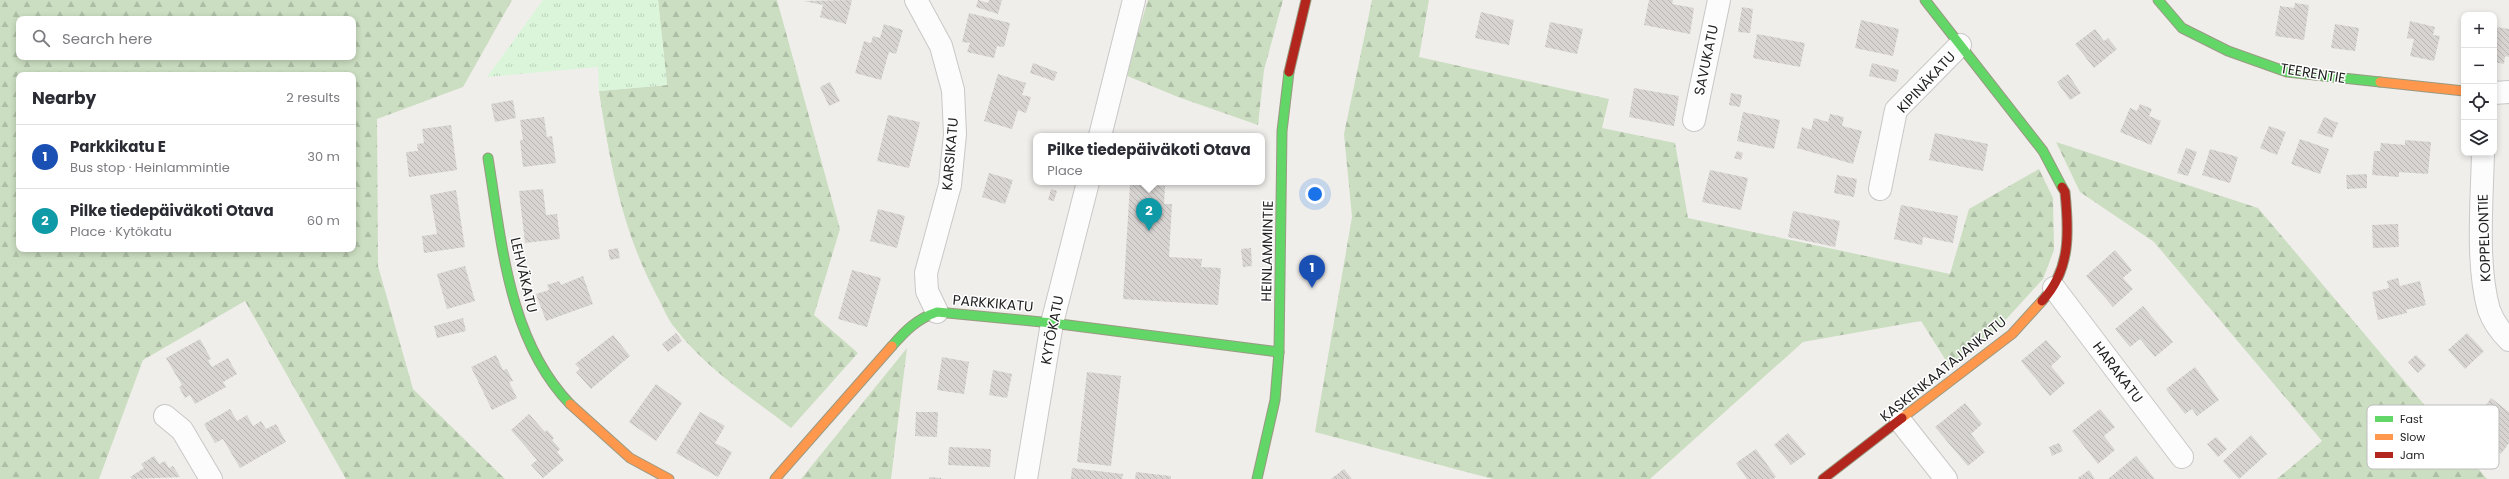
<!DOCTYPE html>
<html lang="en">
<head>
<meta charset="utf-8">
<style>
  body { margin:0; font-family:Poppins,sans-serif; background:#f2f2f3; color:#2b2b33 }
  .controls { position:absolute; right:12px; top:12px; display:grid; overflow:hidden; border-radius:8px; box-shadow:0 2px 6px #0003 }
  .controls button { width:36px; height:36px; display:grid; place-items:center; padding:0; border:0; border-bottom:1px solid #e1e1e2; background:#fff; color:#2b2b33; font:20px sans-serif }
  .you { position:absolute; left:1315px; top:194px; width:14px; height:14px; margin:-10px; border:3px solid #fff; border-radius:50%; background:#1a73e8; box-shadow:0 0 0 6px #1a73e833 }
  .badge { display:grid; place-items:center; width:26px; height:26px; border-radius:50%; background:#6a6968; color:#fff; font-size:13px; font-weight:700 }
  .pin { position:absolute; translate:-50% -33px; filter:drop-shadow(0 1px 2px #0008) }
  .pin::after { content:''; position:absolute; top:21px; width:14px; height:12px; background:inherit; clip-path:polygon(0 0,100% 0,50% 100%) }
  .popup { position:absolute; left:1033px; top:133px; width:232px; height:52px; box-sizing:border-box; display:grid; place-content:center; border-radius:8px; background:#fff; filter:drop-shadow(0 1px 3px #0005); font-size:13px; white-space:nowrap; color:#7c7c81 }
  .popup b { font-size:15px; color:#2b2b33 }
  .popup::after { content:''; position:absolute; left:50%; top:100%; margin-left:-8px; border:8px solid transparent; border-top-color:#fff }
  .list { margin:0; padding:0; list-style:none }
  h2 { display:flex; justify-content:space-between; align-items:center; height:52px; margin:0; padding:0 16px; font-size:17px }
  h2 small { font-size:13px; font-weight:400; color:#7c7c81 }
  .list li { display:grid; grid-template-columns:26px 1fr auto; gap:12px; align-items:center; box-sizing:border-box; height:64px; padding:0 16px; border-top:1px solid #e1e1e2 }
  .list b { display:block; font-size:15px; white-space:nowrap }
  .list p { margin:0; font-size:13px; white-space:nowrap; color:#7c7c81 }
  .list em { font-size:13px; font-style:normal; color:#7c7c81 }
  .icon { flex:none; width:22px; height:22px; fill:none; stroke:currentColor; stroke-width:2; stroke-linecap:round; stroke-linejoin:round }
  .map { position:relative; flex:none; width:2509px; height:479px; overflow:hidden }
  .search { position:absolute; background:#fff; box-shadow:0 2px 6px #0003; left:16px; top:16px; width:340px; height:44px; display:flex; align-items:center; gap:10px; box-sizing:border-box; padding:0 14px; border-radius:8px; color:#7c7c81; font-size:15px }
  .panel { position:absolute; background:#fff; box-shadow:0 2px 6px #0003; left:16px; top:72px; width:340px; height:180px; border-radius:8px }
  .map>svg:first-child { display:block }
</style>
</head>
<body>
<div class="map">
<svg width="2509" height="479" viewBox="0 0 2509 479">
  <defs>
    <pattern id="forest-firs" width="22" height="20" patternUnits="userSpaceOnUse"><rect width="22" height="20" fill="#cbdec1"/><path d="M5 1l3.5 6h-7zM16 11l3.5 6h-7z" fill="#aebea6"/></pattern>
    <pattern id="park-tufts" width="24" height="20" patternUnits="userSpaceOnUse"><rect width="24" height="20" fill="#daf5da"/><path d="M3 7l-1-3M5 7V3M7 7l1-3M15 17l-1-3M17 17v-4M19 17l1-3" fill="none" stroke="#bbd2bb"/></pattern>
    <pattern id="building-back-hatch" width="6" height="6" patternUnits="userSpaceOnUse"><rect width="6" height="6" fill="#d7d4d2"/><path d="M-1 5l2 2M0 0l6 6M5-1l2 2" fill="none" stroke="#b8b6b4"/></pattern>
  </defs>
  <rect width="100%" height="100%" fill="#f0eeeb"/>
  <g fill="url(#forest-firs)" fill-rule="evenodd">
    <path d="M0,0H512L463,87L377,119L378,266L413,389L505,479H346L245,301L143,360L99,479H0ZM19,19H353V57H19ZM19,75H353V249H19Z"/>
    <path d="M658,0H777L840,229L814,315L858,353L791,428C751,397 706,369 675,328C667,319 663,306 657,296C622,230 610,164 599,91L667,85Z"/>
    <polygon points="1148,0 1283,0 1264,70 1258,125 1178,97 1125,75"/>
    <polygon points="1372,0 1429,0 1419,57 1609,99 1602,128 1675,143 1688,218 1950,274 1969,209 2039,169 2053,198 2054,250 2043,279 2000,326 1950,367 1921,321 1803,342 1650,479 1493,479 1315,432 1352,217 1344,134"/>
    <polygon points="2056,142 2258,208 2487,479 2277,479 2322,441 2154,242 2080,192"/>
    <polygon points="907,348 891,479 801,479"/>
  </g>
  <polygon fill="url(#park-tufts)" points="543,0 658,0 667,85 599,91 598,67 487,77"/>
  <g fill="url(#building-back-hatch)">
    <polygon points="852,0 846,24 820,17 823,5 804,1"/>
    <polygon points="978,0 988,3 989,0 1002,0 998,14 976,7"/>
    <polygon points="1649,0 1673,0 1672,4 1694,8 1690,34 1644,25"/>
    <polygon points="2295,3 2309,5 2304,40 2275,36 2280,6 2294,8"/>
    <polygon points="1742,7 1753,9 1750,33 1738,32"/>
    <polygon points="1481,12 1514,20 1509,45 1475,38"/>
    <polygon points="969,13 1010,23 1004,47 997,46 994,58 967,52 970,43 962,42"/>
    <polygon points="1861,20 1899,29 1893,56 1855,48"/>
    <polygon points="2410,21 2435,27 2433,35 2440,36 2434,61 2410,56 2414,39 2407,38"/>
    <polygon points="1550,22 1583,29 1577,54 1545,47"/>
    <polygon points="884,24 903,30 896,54 889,52 881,80 855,73 864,41 871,43 873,36 880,38"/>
    <polygon points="2335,24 2359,28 2355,51 2331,48"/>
    <polygon points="2496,27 2509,29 2509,57 2505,56 2504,64 2494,62"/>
    <polygon points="2095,29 2104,41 2108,38 2117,49 2094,68 2075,44"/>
    <polygon points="1757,34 1805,43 1800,67 1753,58"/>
    <polygon points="1033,63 1057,72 1054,81 1030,73"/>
    <polygon points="1872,63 1899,70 1896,82 1869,76"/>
    <polygon points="998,74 1026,83 1022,95 1031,97 1026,113 1018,110 1012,129 984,121"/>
    <polygon points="2068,74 2081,93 2070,100 2057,82"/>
    <polygon points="830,82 840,101 829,106 820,87"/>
    <polygon points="1634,88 1679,96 1674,126 1629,117"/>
    <polygon points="1731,93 1742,95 1740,107 1729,105"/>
    <polygon points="513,100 516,118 495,122 491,104"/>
    <polygon points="2140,104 2152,109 2149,116 2161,121 2151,145 2120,132 2130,108 2137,111"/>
    <polygon points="1743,112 1780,120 1774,149 1737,141"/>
    <polygon points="1830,114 1844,117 1842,126 1862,131 1853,164 1797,148 1802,127 1811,130 1814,118 1828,122"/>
    <polygon points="888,115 920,122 909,168 877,161"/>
    <polygon points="544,117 547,137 552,136 556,163 523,167 520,140 523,140 520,120"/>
    <polygon points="2324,117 2338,123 2332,138 2317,133"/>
    <polygon points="451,125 457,170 409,177 406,152 418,151 417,144 424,143 422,129"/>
    <polygon points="2269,126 2286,132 2277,155 2260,148"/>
    <polygon points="1935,133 1988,144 1983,171 1929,160"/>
    <polygon points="2300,139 2329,149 2320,174 2291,164"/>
    <polygon points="2405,140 2431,142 2428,174 2399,172 2399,177 2372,175 2374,151 2380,151 2381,143 2405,145"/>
    <polygon points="2186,148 2197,152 2188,176 2177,173"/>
    <polygon points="2210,149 2238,157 2230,183 2202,175"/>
    <polygon points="1737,151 1743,153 1741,160 1734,158"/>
    <polygon points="1710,170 1748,178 1741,210 1702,202"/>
    <polygon points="989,173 1013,180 1005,204 982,197"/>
    <polygon points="2367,174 2367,188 2347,189 2346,175"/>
    <polygon points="1837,175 1857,179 1854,197 1834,193"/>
    <polygon points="1130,184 1165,186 1164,204 1172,204 1169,257 1202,259 1201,267 1221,268 1218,305 1123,299"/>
    <polygon points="543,189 546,215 557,214 560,239 525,243 519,191"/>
    <polygon points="1051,189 1057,191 1054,201 1048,200"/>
    <polygon points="456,190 465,247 424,253 422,236 437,234 430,195"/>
    <polygon points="1901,205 1958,216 1953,243 1923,237 1922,245 1894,239"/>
    <polygon points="878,209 905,216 897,248 870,241"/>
    <polygon points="1793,211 1840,221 1835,247 1788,237"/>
    <polygon points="2398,224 2399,247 2373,248 2372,225"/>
    <polygon points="618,248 620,258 610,260 608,250"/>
    <polygon points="1251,248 1252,266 1243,267 1241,249"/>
    <polygon points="2115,250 2132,270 2123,278 2133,289 2113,307 2086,276"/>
    <polygon points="465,266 475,301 447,309 437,274"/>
    <polygon points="852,270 881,278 867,327 838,319"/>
    <polygon points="583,276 593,304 546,321 536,294 549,290 547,285 559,281 561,285"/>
    <polygon points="2398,278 2400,286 2420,281 2426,305 2406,310 2407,313 2378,320 2372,292 2389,288 2387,281"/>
    <polygon points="2143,306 2173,342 2155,357 2140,339 2130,347 2115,329"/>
    <polygon points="463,318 466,331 437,338 434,326"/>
    <polygon points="676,333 682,341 668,352 662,344"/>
    <polygon points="2467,333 2484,351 2465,369 2448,350"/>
    <polygon points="613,335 630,356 591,389 576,372 580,369 575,364"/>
    <polygon points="200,339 211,359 208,360 212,367 228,358 237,374 223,382 226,387 195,404 190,395 185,398 179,387 182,385 166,358"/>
    <polygon points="2046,340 2061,357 2051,366 2065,383 2050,396 2021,361"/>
    <polygon points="496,355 503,370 507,369 513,381 509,382 517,398 492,410 471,367"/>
    <polygon points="2416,355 2426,365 2418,373 2408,362"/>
    <polygon points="942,357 969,362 964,394 937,390"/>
    <polygon points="2195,367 2219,400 2197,416 2192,409 2185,414 2166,389"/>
    <polygon points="993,370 1012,374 1007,398 989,395"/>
    <polygon points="1087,372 1121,376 1111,466 1077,462"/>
    <polygon points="656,384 682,403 656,441 629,422"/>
    <polygon points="2491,398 2509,412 2509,443 2501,454 2468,430"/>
    <polygon points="1965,403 1982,424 1971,434 1985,452 1968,466 1935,427"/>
    <polygon points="230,409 237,421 247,415 253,426 261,421 266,429 276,424 286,442 240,468 223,439 215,443 204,424"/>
    <polygon points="2100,409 2115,427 2104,436 2115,450 2098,464 2072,431"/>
    <polygon points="700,412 725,426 715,443 732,452 718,477 676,453"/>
    <polygon points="916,412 938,412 937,437 915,436"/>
    <polygon points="529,414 545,432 547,430 554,438 552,440 560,449 557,452 564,460 543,478 531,465 537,460 511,430"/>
    <polygon points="1788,433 1806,454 1791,465 1774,445"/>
    <polygon points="2251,435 2267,454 2239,479 2223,461"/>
    <polygon points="2216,437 2227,449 2218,457 2207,444"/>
    <polygon points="2059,443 2063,451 2052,456 2049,447"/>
    <polygon points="949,447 991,449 990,467 948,465"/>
    <polygon points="1756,449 1776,477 1773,479 1747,479 1736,463"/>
    <polygon points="154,456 159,464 165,461 169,468 173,466 180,477 132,479 130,477 144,468 141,464"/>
    <polygon points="2136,456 2155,479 2108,479"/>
    <polygon points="1072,468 1123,474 1122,479 1071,479"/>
    <polygon points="1344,469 1352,479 1331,479"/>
    <polygon points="2089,470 2095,479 2079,479 2078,478"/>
    <polygon points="1136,472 1171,476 1171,479 1135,479"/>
    <polygon points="929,477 941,478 941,479 929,479"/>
  </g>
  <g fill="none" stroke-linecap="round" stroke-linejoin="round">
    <g stroke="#c9c8c7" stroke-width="24">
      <g id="street">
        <polyline points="916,0 941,46 953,90 955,134 950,185 926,273 927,291 937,312"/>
        <polyline points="2494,93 2509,92"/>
        <polyline points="1694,120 1719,0"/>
        <polyline points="1100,136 1134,0"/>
        <path d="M2483,153C2482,200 2476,265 2489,310C2493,321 2501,332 2509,340"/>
        <polyline points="1880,189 1896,110 1960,45"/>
        <polyline points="2054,288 2182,457"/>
        <polyline points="165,416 182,430 211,479"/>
        <polyline points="1901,422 1946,479"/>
        <polyline points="1026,479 1052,323 1088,182"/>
      </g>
    </g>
    <g stroke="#999a82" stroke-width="11">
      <g id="fast">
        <polyline points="1925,0 2043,151 2062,187"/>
        <polyline points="2158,0 2182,28 2228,51 2287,72 2380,82"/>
        <path d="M488,158C502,243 508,339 570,404"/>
        <path d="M892,346C906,330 917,319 937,312L1052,323L1279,352"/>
        <polyline points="1257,479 1275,400 1279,352 1282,131 1289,72"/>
      </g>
    </g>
    <g stroke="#999a82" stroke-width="11">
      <g id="slow">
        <polyline points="2380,82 2464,91"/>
        <polyline points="570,404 630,458 669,479"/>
        <polyline points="1902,418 2012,334 2042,301"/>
        <polyline points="775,479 892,346"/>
      </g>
    </g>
    <g stroke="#999a82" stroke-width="11">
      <g id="jam">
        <polyline points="1289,72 1306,0"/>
        <path d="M2042,301C2071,270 2069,232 2065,192L2062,187"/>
        <polyline points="1823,479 1902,418"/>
      </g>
    </g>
    <use href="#street" stroke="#fdfcfc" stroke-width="22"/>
    <use href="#fast" stroke="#63d668" stroke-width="9"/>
    <use href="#slow" stroke="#ff974d" stroke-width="9"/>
    <use href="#jam" stroke="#b3261e" stroke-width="9"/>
  </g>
  <g text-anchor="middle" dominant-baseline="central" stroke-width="3" stroke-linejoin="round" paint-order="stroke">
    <g font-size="14" fill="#222" stroke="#fff">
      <text transform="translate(1706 60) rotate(-78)">SAVUKATU</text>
      <text transform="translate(2313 73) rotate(9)">TEERENTIE</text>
      <text transform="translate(1926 82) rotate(-47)">KIPINÄKATU</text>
      <text transform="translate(950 154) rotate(-85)">KARSIKATU</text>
      <text transform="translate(2484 238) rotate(-92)">KOPPELONTIE</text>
      <text transform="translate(1267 251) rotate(-89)">HEINLAMMINTIE</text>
      <text transform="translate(524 275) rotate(77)">LEHVÄKATU</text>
      <text transform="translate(993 303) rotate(5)">PARKKIKATU</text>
      <text transform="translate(1052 330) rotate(-79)">KYTÖKATU</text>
      <text transform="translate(1943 369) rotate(-39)">KASKENKAATAJANKATU</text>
      <text transform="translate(2118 372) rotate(53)">HARAKATU</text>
    </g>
  </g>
  <rect x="2367" y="405" width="132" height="64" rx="6" fill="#fff" stroke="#bdbdbd" stroke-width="1"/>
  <rect x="2375" y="416" width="18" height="6" fill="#63d668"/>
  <rect x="2375" y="434" width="18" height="6" fill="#ff974d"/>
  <rect x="2375" y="452" width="18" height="6" fill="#b3261e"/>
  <g font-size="11" fill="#222">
    <text x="2400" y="423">Fast</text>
    <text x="2400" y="441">Slow</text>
    <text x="2400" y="459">Jam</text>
  </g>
</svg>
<div class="controls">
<button>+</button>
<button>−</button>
<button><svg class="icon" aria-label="locate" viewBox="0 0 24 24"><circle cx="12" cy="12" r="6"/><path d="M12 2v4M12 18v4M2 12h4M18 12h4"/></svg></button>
<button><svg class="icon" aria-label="layers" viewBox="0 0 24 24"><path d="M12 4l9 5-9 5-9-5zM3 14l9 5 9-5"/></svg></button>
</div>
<div class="you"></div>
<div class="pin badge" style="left:1312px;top:288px;background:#1a4fb4">1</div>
<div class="pin badge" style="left:1149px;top:231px;background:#0f9aa8">2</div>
<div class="popup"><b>Pilke tiedepäiväkoti Otava</b>Place</div>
<div class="search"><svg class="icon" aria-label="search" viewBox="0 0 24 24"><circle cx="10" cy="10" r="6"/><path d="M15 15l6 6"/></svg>Search here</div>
<section class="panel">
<h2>Nearby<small>2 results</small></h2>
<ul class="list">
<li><span class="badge" style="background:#1a4fb4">1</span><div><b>Parkkikatu E</b><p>Bus stop · Heinlammintie</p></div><em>30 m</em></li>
<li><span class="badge" style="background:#0f9aa8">2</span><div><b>Pilke tiedepäiväkoti Otava</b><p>Place · Kytökatu</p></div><em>60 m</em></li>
</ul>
</section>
</div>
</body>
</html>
